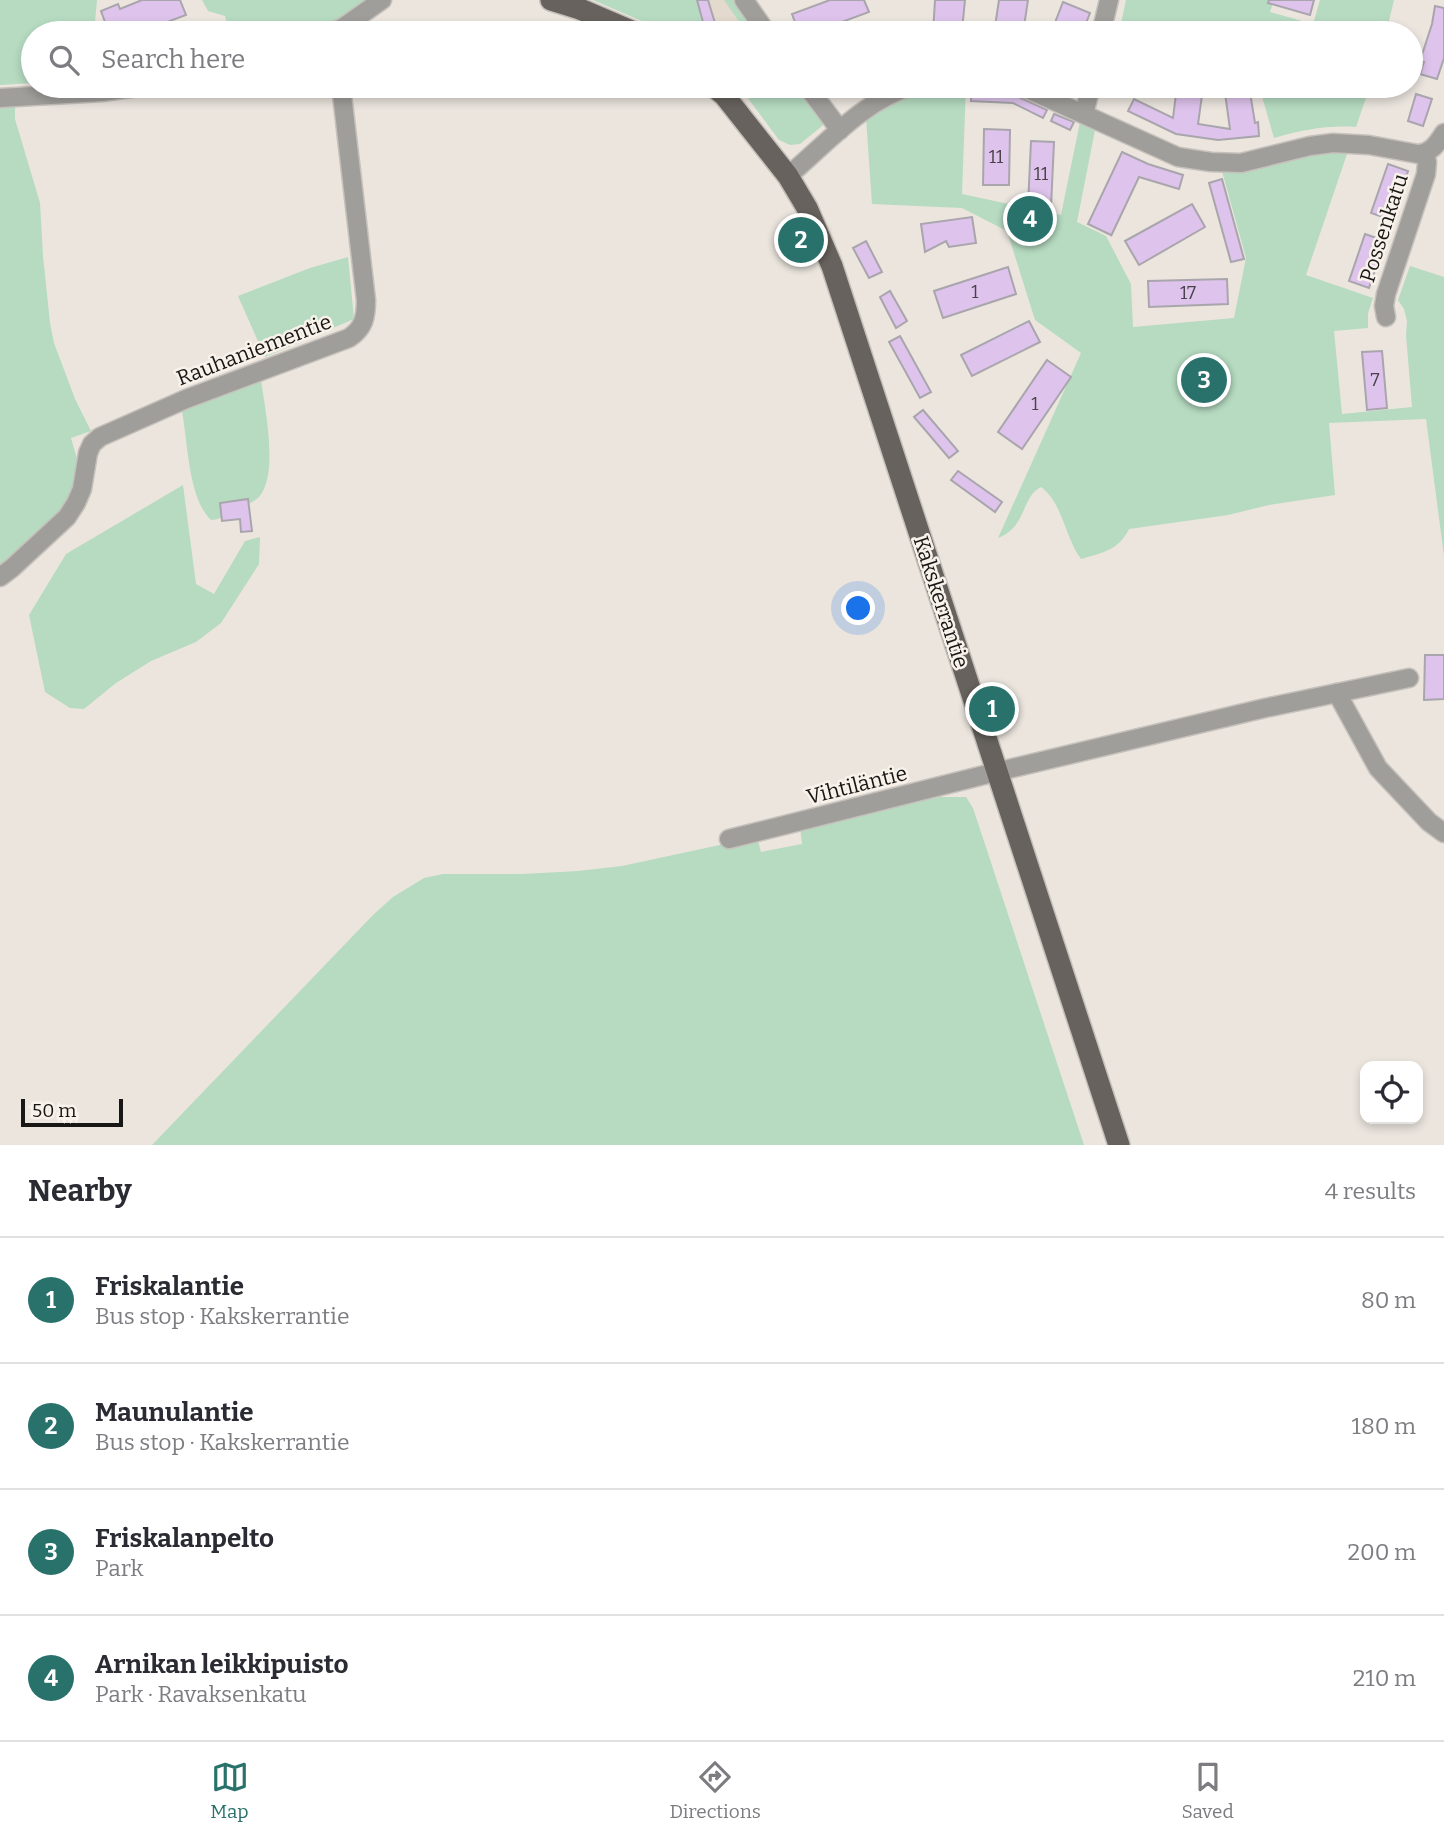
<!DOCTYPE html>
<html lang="en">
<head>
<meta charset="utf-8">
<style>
  body { margin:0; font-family:Bitter,serif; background:#f2f2f3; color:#2b2b33 }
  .controls { position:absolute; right:21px; bottom:21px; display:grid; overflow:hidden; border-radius:14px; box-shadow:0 4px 10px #0003 }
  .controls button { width:63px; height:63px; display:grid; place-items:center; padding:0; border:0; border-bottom:2px solid #e1e1e2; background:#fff; color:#2b2b33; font:35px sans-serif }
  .scale { position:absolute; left:21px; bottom:18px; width:102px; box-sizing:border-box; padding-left:7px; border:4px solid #191715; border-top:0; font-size:19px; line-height:24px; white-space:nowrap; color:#191715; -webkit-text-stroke:5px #f8f2eb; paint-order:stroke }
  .you { position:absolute; left:859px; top:609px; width:24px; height:24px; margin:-18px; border:5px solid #fff; border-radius:50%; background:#1a73e8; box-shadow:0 0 0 10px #1a73e833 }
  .badge { display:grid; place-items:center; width:46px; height:46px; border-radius:50%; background:#29726c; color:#fff; font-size:23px; font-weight:700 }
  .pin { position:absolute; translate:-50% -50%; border:4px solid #fff; box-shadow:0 2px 7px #0006 }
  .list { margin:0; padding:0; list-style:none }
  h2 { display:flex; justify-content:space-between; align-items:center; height:91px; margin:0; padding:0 28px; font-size:30px }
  h2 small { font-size:23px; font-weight:400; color:#7c7c81 }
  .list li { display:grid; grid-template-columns:46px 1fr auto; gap:21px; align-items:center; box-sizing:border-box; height:126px; padding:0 28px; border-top:2px solid #e1e1e2 }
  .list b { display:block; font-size:26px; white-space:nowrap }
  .list p { margin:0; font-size:23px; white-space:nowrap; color:#7c7c81 }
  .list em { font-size:23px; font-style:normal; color:#7c7c81 }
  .icon { flex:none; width:38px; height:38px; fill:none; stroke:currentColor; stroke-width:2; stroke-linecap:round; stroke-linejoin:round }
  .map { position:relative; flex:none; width:1444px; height:1145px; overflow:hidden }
  .search { position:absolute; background:#fff; box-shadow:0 4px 10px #0003; left:21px; right:21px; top:21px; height:77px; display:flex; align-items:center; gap:18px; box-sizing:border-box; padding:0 24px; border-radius:38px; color:#7c7c81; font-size:26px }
  .sheet { height:595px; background:#fff }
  nav { display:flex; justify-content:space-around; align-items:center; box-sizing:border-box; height:98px; border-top:2px solid #e1e1e2; background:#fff; font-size:19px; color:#7c7c81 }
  nav a { display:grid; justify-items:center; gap:4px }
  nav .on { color:#29726c }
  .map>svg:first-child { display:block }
</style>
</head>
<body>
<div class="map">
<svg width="1444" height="1145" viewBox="0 0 1444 1145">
  <rect width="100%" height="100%" fill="#ebe5de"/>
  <polygon fill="#e3d9cc" points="664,0 735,0 756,33 690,33"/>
  <g fill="#b6dbc1">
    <polygon points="0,0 97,0 94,33 33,33 33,83 0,85"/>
    <polygon points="202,0 376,0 341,22 319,32 317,27 298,33 186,33 227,25 225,16 208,11"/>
    <polygon points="593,0 697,0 706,33 664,33 653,26"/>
    <polygon points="724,0 736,0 758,33 747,33"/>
    <polygon points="1126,0 1274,0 1270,12 1313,24 1320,0 1394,0 1386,33 1139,33 1121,24"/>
    <polygon points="739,86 766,86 776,98 790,86 800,86 826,120 822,126 800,144 790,145 779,140"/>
    <path d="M934,86H966L962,194L1061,215L1080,122L1095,130L1077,222L1106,236L1131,284L1133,327L1234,318L1246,258L1222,171L1264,167L1317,153L1348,151L1306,275L1373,298L1368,313V328L1334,331L1342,414L1412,407L1406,335L1407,321L1404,309L1398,300L1410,266L1444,277V556L1426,419L1329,423L1335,495L1269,505L1228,515L1129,529C1119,550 1102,553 1081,559C1065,538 1063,503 1041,487C1021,497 1027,527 998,538L1081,353L1035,320L1007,231L962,208L872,204L866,118L909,93Z"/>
    <path d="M1259,86H1370L1356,127C1327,125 1302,130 1274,138Z"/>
    <polygon points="15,107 15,119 40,203 43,256 50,323 54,343 75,399 91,431 71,438 79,466 70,504 0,569 0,108"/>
    <polygon points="348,257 354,319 265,357 238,296 310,268"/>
    <path d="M255,379L261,380C265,409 279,474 259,497C254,502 246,505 240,508C230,514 223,519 211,520C187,497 188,438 181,406Z"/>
    <polygon points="183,485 196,584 214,594 245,541 260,537 259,564 221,623 196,642 151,661 116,683 84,709 70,708 45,692 29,615 66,554"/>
    <polygon points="940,797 966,797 973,808 1084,1145 152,1145 373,915 393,897 424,878 443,874 523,874 578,871 622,866 757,837 761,852 802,844 800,827"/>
  </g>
  <g fill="#dec4ec" stroke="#a9a5ac" stroke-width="2">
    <polygon points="142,0 180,0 186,15 138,33 109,33 101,11 118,4 120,9"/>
    <polygon points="697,0 708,0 718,33 706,33"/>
    <polygon points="830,0 864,0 869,12 820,30 821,33 799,33 792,14"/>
    <polygon points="935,0 965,0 962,30 948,29 948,33 933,33"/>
    <polygon points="999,0 1028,0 1023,33 994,33"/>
    <polygon points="1269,0 1314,0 1310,15 1268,3"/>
    <polygon points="1063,2 1090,13 1082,33 1051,33"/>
    <polygon points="1435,6 1444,8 1444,58 1437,79 1420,74 1424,62 1420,61 1432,24"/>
    <polygon points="1177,86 1198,86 1198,88 1203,88 1198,124 1230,129 1224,86 1249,86 1255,123 1258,122 1259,136 1218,140 1176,134 1128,111 1134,99 1173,118"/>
    <polygon points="972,88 1010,90 1016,96 1047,110 1043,118 1013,103 971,101"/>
    <polygon points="1416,94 1432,99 1423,126 1408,121"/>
    <polygon points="1054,114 1074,122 1070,130 1051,121"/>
    <polygon points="984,129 1010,130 1009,185 983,185"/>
    <polygon points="1031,141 1054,142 1051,207 1028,206"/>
    <polygon points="1122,152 1148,164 1183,175 1179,189 1139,177 1111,236 1111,235 1088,224"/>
    <polygon points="1388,164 1408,171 1391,220 1371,213"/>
    <polygon points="1222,179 1244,259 1231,262 1209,183"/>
    <polygon points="1192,204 1205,227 1139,265 1125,241"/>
    <polygon points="972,217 976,243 949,247 946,241 925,252 921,224"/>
    <polygon points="1365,234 1385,241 1369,288 1349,281"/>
    <polygon points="866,241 882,272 869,278 853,248"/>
    <polygon points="1008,267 1016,294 943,318 934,291"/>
    <polygon points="1227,279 1228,304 1149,307 1148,281"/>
    <polygon points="890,291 907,321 896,328 880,297"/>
    <polygon points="1029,321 1040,342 972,376 961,355"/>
    <polygon points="900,336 931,392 920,398 889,342"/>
    <polygon points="1382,351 1387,408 1367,410 1362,352"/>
    <polygon points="1047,360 1071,377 1022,449 998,432"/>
    <polygon points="923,410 958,451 949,458 914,417"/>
    <polygon points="958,471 1002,502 995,512 951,480"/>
    <polygon points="248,499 252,531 241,532 240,519 222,521 220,503"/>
    <polygon points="1425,655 1444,655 1444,699 1424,700"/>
  </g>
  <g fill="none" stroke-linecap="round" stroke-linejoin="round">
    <g stroke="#c5c0ba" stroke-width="21">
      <g id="minor">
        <polyline points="744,0 767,33"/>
        <polyline points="330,33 342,28 382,0"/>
        <polyline points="1101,33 1109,0"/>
        <polyline points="807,86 840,130"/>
        <path d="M1021,86L1178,157L1211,162L1241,163L1310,146L1333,143L1369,145L1418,154C1431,153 1437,144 1444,133"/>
        <polyline points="0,98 102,92 145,86"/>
        <polyline points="1084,114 1091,86"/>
        <path d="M788,176C826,144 862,102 911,86"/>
        <polyline points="1386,317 1384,306 1386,294 1426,174 1427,162 1425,154"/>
        <path d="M0,577L12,568L67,517L76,503L82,489L88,453L92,444L100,437L186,399L349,338C364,328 366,317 366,300L341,86"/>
        <polyline points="1337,693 1378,768 1429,822 1444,833"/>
        <polyline points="729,839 996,772 1265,708 1409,678"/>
      </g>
    </g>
    <g stroke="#c5c0ba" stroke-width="24">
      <g id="major">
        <polyline points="551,0 580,9 636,33"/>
        <polyline points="713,86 724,95 788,176 807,208 832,266 1119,1145"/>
      </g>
    </g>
    <use href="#minor" stroke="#a09e9b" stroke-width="18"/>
    <use href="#major" stroke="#67625d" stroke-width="21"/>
  </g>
  <g text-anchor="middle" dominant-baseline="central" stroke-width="5" stroke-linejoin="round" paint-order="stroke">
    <g font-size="18" fill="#4a424b">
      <text x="996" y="157">11</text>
      <text x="1041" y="174">11</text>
      <text x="975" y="292">1</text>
      <text x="1188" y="293">17</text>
      <text x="1375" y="380">7</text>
      <text x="1035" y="404">1</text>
    </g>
    <g font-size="21" fill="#191715" stroke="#f8f2eb">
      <text transform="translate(1384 228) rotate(-72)">Possenkatu</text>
      <text transform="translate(254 350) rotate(-21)">Rauhaniementie</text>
      <text transform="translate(941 602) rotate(72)">Kakskerrantie</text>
      <text transform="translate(857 785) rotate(-14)">Vihtiläntie</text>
    </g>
  </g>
</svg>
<div class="controls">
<button><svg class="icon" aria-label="locate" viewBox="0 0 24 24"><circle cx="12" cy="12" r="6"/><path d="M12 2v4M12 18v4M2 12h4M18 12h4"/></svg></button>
</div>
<div class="scale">50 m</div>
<div class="you"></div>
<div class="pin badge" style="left:992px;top:709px">1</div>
<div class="pin badge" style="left:801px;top:240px">2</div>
<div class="pin badge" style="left:1204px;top:380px">3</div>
<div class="pin badge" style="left:1030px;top:219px">4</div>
<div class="search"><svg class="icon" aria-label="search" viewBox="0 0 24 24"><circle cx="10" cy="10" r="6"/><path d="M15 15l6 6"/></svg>Search here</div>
</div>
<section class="sheet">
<h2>Nearby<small>4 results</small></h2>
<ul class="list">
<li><span class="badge">1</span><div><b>Friskalantie</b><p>Bus stop · Kakskerrantie</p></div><em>80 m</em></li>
<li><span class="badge">2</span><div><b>Maunulantie</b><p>Bus stop · Kakskerrantie</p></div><em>180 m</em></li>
<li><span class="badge">3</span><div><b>Friskalanpelto</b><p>Park</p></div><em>200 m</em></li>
<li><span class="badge">4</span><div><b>Arnikan leikkipuisto</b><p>Park · Ravaksenkatu</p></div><em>210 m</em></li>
</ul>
</section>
<nav>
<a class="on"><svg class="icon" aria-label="map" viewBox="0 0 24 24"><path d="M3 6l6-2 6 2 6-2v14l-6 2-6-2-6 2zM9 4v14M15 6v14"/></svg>Map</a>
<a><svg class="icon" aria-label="directions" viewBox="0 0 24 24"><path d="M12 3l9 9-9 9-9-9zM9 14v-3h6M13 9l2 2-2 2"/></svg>Directions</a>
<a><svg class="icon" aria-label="saved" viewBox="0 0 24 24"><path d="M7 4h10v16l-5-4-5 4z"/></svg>Saved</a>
</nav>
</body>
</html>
